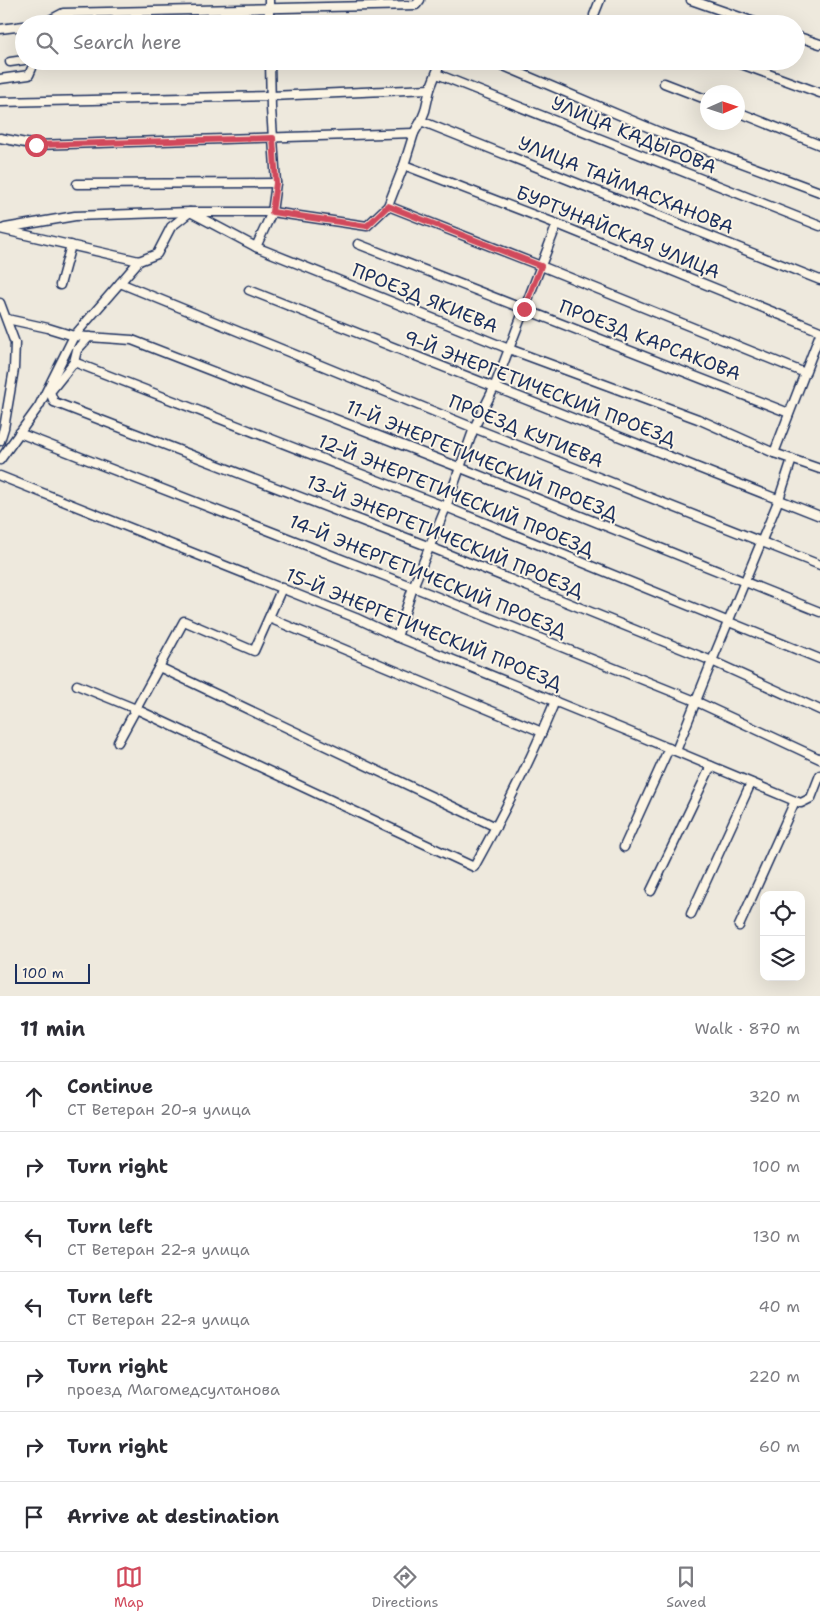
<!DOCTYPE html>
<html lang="en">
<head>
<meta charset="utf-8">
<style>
  body { margin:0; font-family:"Shantell Sans",sans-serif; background:#f7f7f7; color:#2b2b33 }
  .controls { position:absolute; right:15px; bottom:15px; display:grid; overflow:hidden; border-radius:10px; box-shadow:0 5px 20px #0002 }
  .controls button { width:45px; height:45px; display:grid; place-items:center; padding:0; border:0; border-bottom:1px solid #e1e1e2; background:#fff; color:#2b2b33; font:25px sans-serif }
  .compass { position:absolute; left:700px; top:85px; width:45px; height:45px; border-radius:50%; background:#fff; box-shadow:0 5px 20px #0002; rotate:87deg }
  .scale { position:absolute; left:15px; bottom:12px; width:75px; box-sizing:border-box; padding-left:5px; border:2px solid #1b2f5e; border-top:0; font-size:14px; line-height:18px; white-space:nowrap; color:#1b2f5e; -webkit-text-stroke:4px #fcf5e5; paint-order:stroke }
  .stop { position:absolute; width:15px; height:15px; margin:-11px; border:4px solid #d1495b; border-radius:50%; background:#fff }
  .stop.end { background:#d1495b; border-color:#fff; box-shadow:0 1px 5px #0008 }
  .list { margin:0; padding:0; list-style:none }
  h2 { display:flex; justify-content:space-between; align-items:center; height:65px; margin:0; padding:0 20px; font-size:21px }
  h2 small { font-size:16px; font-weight:400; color:#7c7c81 }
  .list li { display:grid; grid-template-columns:32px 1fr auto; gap:15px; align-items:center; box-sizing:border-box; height:70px; padding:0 20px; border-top:1px solid #e1e1e2 }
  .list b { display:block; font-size:19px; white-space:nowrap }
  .list p { margin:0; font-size:16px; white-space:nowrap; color:#7c7c81 }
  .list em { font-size:16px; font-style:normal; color:#7c7c81 }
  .icon { flex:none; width:28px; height:28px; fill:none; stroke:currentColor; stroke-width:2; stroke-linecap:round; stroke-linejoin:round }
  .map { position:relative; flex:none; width:820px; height:996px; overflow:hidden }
  .search { position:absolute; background:#fff; box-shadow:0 5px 20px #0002; left:15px; right:15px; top:15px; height:55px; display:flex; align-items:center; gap:12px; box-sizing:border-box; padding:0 18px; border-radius:28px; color:#7c7c81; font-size:19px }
  .sheet { height:555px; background:#fff }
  nav { display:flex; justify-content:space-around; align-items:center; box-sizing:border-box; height:70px; border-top:1px solid #e1e1e2; background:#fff; font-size:14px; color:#7c7c81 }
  nav a { display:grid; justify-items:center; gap:2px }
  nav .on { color:#d1495b }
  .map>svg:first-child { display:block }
</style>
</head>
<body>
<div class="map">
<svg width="820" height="996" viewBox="0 0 820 996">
  <rect width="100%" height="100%" fill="#eee9dd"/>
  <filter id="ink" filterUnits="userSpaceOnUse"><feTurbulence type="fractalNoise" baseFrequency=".02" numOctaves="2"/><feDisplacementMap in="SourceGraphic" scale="10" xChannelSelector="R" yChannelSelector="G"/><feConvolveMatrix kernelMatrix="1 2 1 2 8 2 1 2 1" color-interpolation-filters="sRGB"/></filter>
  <g filter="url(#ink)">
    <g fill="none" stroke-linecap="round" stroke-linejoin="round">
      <g stroke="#1b2f5e" stroke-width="11">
        <g id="minor">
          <polyline points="269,0 269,24"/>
          <polyline points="691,0 760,24"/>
          <polyline points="594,15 600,0"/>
          <polyline points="42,24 63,13 416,5 420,0"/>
          <polyline points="0,29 24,26"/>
          <polyline points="796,36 820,44"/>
          <polyline points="492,61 664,134 820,192"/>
          <polyline points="733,61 820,93"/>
          <polyline points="10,62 24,60"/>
          <polyline points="437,74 820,226"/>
          <polyline points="0,79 29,75 35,61"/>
          <polyline points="664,83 708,100"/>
          <polyline points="0,102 271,96 430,89"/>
          <polyline points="738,112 820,145"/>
          <polyline points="421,121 820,280"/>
          <polyline points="0,138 36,145 414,133"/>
          <polyline points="404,165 557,224 820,331"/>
          <polyline points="77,184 276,183"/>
          <polyline points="388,206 541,266 805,373"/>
          <polyline points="5,228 75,216 190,212 272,212 367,226 388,206 404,165 414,133 421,121 425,111 430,89 441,61"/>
          <polyline points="0,229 139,261 157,254 171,227 190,212 256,247 509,349 698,419 774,453 820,469"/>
          <polyline points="358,244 789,413"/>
          <polyline points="256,247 272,212 276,183 271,108 270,61"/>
          <polyline points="120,283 474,428 820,565"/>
          <polyline points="60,285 71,245"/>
          <polyline points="249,290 820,516"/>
          <polyline points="0,303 15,343 14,369 4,428 0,441"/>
          <polyline points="7,319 48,328 74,336 132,340 461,468 820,612"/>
          <polyline points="89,337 77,350 74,362 50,392 54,402 430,547 712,661 820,710"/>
          <polyline points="74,362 446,507 820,659"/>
          <polyline points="19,433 413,587 693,700 820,759"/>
          <polyline points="774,453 820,334"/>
          <polyline points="0,460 39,406 74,336 139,261"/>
          <polyline points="0,476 356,618 397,637 625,730 795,801 801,803 811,798 820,775"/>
          <polyline points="269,618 542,732"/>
          <polyline points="397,637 413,587 446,507 474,428 494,388 557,224"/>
          <polyline points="159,667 496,827"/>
          <path d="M77,685L136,709L474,867C504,813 532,758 555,701"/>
          <polyline points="118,742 184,621 254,651 282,588"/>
          <polyline points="676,751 712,661 779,499 792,459"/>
          <polyline points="624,847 669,748"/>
          <polyline points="651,891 711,766"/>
          <polyline points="691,914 751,783"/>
          <polyline points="739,926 795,801"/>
        </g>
      </g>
      <use href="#minor" stroke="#fcf5e5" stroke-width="8"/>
    </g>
  </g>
  <g fill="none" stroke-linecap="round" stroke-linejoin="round" filter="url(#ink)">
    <polyline stroke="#d1495b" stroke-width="6" points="36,145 273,138 276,183 272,212 367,226 388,206 541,266 524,309"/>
  </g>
  <g text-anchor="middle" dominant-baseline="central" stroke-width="4" stroke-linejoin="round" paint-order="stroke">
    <g font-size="19" fill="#1b2f5e" stroke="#fcf5e5">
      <text transform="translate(634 135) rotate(22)">УЛИЦА КАДЫРОВА</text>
      <text transform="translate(626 185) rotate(22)">УЛИЦА ТАЙМАСХАНОВА</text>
      <text transform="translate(618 232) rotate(22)">БУРТУНАЙСКАЯ УЛИЦА</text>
      <text transform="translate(425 298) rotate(22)">ПРОЕЗД ЯКИЕВА</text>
      <text transform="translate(650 340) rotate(21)">ПРОЕЗД КАРСАКОВА</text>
      <text transform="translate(540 388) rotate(21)">9-Й ЭНЕРГЕТИЧЕСКИЙ ПРОЕЗД</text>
      <text transform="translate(526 431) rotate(22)">ПРОЕЗД КУГИЕВА</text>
      <text transform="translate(482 460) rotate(22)">11-Й ЭНЕРГЕТИЧЕСКИЙ ПРОЕЗД</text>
      <text transform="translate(456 495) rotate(22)">12-Й ЭНЕРГЕТИЧЕСКИЙ ПРОЕЗД</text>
      <text transform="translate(445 536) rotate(22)">13-Й ЭНЕРГЕТИЧЕСКИЙ ПРОЕЗД</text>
      <text transform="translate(428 576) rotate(22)">14-Й ЭНЕРГЕТИЧЕСКИЙ ПРОЕЗД</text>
      <text transform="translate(424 629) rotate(22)">15-Й ЭНЕРГЕТИЧЕСКИЙ ПРОЕЗД</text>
    </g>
  </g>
</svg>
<div class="controls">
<button><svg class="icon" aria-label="locate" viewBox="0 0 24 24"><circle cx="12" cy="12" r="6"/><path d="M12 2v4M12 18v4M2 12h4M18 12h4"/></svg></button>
<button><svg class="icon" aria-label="layers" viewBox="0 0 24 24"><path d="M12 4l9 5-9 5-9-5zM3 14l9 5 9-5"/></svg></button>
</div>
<svg class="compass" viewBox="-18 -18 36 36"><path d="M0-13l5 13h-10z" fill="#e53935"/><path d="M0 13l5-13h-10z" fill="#7c7c81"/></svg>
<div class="scale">100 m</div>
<div class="stop" style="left:36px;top:145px"></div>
<div class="stop end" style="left:524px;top:309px"></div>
<div class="search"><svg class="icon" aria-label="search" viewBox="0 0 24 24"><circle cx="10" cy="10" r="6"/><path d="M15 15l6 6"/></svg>Search here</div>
</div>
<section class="sheet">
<h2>11 min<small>Walk · 870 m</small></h2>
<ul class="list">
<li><svg class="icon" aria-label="ahead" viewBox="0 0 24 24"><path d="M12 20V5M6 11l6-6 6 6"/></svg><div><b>Continue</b><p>СТ Ветеран 20-я улица</p></div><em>320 m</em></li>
<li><svg class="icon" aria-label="right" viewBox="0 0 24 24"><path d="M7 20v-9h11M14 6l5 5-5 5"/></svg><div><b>Turn right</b></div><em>100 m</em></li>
<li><svg class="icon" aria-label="left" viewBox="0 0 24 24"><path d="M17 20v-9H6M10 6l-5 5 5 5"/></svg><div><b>Turn left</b><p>СТ Ветеран 22-я улица</p></div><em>130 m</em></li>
<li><svg class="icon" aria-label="left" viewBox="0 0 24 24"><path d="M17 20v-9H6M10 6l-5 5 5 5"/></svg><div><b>Turn left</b><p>СТ Ветеран 22-я улица</p></div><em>40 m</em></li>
<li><svg class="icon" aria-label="right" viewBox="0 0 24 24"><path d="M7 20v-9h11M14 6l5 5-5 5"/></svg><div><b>Turn right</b><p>проезд Магомедсултанова</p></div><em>220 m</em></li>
<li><svg class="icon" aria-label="right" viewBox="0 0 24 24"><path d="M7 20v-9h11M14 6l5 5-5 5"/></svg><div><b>Turn right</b></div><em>60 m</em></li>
<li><svg class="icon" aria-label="arrive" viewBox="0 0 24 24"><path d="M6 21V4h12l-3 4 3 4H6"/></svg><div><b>Arrive at destination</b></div></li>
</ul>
</section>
<nav>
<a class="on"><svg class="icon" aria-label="map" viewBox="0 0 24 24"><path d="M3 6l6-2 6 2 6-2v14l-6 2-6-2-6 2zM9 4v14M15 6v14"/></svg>Map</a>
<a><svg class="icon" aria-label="directions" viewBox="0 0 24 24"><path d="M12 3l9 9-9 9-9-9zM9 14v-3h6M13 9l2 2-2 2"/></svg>Directions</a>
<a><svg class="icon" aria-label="saved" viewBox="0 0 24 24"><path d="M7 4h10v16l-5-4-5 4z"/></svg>Saved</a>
</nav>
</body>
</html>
